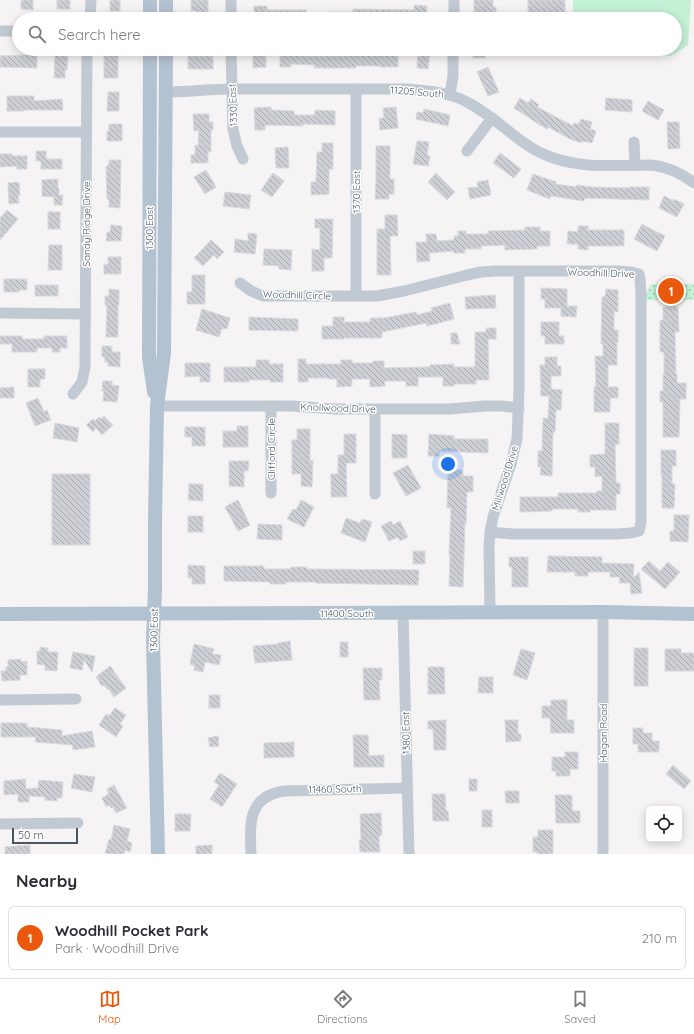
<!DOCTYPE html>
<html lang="en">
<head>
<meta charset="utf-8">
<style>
  body { margin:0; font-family:Quicksand,sans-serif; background:#f2f2f3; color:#2b2b33 }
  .controls { position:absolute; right:12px; bottom:12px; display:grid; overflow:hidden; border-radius:6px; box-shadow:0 2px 10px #0003 }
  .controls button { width:36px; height:36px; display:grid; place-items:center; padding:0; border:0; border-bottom:1px solid #e1e1e2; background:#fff; color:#2b2b33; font:20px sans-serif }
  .scale { position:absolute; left:12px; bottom:10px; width:66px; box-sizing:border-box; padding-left:4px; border:2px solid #4a5661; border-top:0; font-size:11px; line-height:14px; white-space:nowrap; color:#4a5661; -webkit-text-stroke:3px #fff; paint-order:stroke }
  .you { position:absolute; left:448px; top:464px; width:14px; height:14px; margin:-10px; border:3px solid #fff; border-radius:50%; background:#1a73e8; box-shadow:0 0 0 6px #1a73e833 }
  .badge { display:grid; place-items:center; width:26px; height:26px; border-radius:50%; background:#ea580c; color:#fff; font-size:13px; font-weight:700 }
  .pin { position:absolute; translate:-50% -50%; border:2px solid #fff; box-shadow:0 1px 4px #0006 }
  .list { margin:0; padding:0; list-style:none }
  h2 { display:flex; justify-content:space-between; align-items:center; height:52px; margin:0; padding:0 16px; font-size:17px }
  h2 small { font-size:13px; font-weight:400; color:#7c7c81 }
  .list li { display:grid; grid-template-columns:26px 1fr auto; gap:12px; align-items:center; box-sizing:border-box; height:64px; margin:0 8px 8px; padding:0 8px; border:1px solid #e1e1e2; border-radius:6px }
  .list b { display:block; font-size:15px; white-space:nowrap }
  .list p { margin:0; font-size:13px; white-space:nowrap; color:#7c7c81 }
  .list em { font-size:13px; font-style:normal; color:#7c7c81 }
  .icon { flex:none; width:22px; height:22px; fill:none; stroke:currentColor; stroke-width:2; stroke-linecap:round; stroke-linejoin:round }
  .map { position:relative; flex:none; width:694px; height:854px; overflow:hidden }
  .search { position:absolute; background:#fff; box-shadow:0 2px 10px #0003; left:12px; right:12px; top:12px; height:44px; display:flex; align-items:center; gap:10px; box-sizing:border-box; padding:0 14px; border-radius:22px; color:#7c7c81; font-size:15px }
  .sheet { height:124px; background:#fff }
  nav { display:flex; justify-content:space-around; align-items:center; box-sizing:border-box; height:56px; border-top:1px solid #e1e1e2; background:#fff; font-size:11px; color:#7c7c81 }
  nav a { display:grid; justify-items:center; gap:2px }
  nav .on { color:#ea580c }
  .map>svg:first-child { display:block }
</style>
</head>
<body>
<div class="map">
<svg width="694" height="854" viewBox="0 0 694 854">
  <defs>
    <pattern id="green-dots" width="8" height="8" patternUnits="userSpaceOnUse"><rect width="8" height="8" fill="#c3f1d5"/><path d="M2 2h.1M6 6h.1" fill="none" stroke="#a0c6b0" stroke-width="1.8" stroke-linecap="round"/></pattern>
    <pattern id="building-back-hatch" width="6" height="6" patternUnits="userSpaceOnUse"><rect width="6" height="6" fill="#cdcfd5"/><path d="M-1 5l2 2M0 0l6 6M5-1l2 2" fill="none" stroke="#a8abb0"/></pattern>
  </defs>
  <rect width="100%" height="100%" fill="#f5f3f3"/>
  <polygon fill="url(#green-dots)" points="651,284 694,284 694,300 646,300 646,294"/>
  <polygon fill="#c3f1d5" points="573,0 691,0 688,45 671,56 588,54 588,49 675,49 675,19 586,19 580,14 573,14"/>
  <g fill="url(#building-back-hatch)" stroke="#d7d9de">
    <polygon points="21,0 33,0 33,10 21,9"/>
    <rect x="57" y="0" width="13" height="9"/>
    <rect x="110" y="0" width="10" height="11"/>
    <polygon points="191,0 208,0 208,19 197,19 197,11 191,11"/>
    <polygon points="474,0 493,0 493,7 496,7 496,19 474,19"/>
    <rect x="528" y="0" width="37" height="14"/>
    <polygon points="414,5 427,6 426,19 330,19 330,12 353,12 353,9 414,10"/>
    <polygon points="254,6 267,6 267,10 306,10 306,19 254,19"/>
    <polygon points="418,49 430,49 428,69 417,68"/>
    <rect x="473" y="49" width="12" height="9"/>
    <polygon points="253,50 266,50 266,67 253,68"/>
    <polygon points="280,51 306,51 306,56 346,56 346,52 398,52 398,67 380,67 380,66 356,66 356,68 314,68 314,65 291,64 291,67 280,67"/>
    <polygon points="28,53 37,53 37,68 0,67 0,56 28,55"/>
    <rect x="104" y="53" width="14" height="25"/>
    <polygon points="55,54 68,54 67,70 65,70 65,78 54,78"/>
    <rect x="188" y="56" width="25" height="13"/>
    <polygon points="488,67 499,92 488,96 477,72"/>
    <polygon points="108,92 119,92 119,111 107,111"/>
    <polygon points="7,96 34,96 34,101 62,99 63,110 24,110 24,111 7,111"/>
    <polygon points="520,98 528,103 531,99 539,105 537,107 573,126 574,123 579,124 581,119 592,122 590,129 596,131 592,143 582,141 582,143 570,139 548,127 547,129 540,125 514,108"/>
    <polygon points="606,98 632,100 632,112 605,110"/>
    <polygon points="648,101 664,110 658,120 642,111"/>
    <polygon points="271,107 271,110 294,111 294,115 315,115 315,110 335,111 335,125 303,124 303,126 265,125 265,130 255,130 254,108"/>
    <polygon points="396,107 398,128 380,130 379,118 384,118 383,108"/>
    <polygon points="424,109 450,115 448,126 416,119 417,112 423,113"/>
    <polygon points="193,114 209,114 209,122 213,122 213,130 211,130 211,152 208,152 208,163 191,163 191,155 195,155 195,145 198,146 199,130 194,131"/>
    <polygon points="667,122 679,122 680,148 668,149"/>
    <polygon points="109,124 122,124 122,141 107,141 107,131 109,131"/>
    <polygon points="417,141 429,142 427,155 430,156 428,166 413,164"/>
    <polygon points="322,143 333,143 333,169 329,169 329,194 311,195 311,182 316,182 317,152 322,152"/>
    <polygon points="376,146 390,146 390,179 394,179 394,194 389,194 389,199 375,199 376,179"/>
    <polygon points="288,147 289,168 276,168 275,148"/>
    <polygon points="36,151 46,151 46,159 62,159 62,169 41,169 41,161 36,161"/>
    <polygon points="500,153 521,169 514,178 493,163"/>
    <polygon points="0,154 12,154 12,156 27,156 27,169 17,169 17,166 0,167"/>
    <polygon points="109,160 121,160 120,208 109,207 109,199 107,199 106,167 107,167 107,165 109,165"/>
    <polygon points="206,170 216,187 205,194 194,177"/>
    <polygon points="273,173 284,181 272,197 261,190"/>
    <polygon points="436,173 455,192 447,200 428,182"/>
    <polygon points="533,174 556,182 555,184 576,187 577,185 592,187 629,188 629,187 649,187 649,200 585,198 584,201 551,196 550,199 527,190"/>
    <polygon points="58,179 58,189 59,189 59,195 63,195 62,205 54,205 54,197 42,196 42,180"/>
    <polygon points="488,180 491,195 470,199 468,188 478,187 477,182"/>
    <polygon points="19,182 20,195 18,196 19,203 9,204 8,183"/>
    <polygon points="225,192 251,195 249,209 223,206"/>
    <polygon points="664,196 674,201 674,199 684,204 677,217 659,208"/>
    <polygon points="7,210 18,219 0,240 0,218"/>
    <rect x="48" y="212" width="12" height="17"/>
    <polygon points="385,215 397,215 398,236 390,236 391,275 377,275 377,229 385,229"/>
    <polygon points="315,219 333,219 332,258 324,258 324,271 312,271 312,249 320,250 320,228 315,228"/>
    <polygon points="642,224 649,228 665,236 657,251 634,239"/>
    <polygon points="111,225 122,226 121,241 106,241 107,232 110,232"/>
    <polygon points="578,226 588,226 588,230 624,230 624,246 588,246 588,250 578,249 578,244 567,244 568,231 578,232"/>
    <polygon points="525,227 540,227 540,231 550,231 550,246 537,246 537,249 505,250 505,245 481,246 481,249 465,249 465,253 454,253 454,251 429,253 430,261 417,262 416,242 427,242 426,234 436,234 437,241 454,240 454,236 458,236 458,231 466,231 466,234 488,234 488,231 525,230"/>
    <polygon points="248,233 257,234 255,254 234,252 235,239 248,241"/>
    <polygon points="211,240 224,252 217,259 214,255 203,266 194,258"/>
    <polygon points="49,245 62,245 62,270 48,270"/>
    <polygon points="264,249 292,250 291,270 279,269 279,266 263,265"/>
    <polygon points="108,257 121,257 121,274 104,274 104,264 108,265"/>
    <polygon points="192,275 205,275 205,304 187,304 187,292 192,292"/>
    <polygon points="4,279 27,279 27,290 19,290 19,292 4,292"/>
    <rect x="35" y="285" width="23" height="11"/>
    <polygon points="541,288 567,289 567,306 577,306 576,317 561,316 561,308 545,308 545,299 541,299"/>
    <polygon points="109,289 119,290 119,305 118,305 118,337 106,337 107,305 105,305 105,296 109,296"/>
    <polygon points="606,289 618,290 618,312 614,311 614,330 618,330 618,342 617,342 617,365 608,365 608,387 618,387 618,398 610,398 610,412 594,412 594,387 596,387 595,356 603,356 603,344 601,344 602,297 605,297"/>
    <polygon points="495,295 496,308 466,309 465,297"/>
    <polygon points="450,303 454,319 427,326 426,323 382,332 382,338 344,338 344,339 322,339 322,326 333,326 333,317 344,317 344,322 370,322 370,318 384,318 416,312 417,315 432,311 431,308"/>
    <polygon points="663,307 678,307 679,332 675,332 676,375 677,375 677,383 686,383 686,399 680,399 679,437 663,437 663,402 660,402 660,391 663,391 663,375 664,375 664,352 660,352 660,320 663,320"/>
    <polygon points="202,309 230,318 227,329 222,328 219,337 196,330"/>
    <polygon points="249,317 298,319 298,331 249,330"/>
    <polygon points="541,322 559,322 559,336 564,336 564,344 545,344 545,336 541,336"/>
    <polygon points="486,328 496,328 496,339 488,339 489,380 476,380 476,384 454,384 454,386 443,386 443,377 418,377 418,386 406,386 406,381 385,381 385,386 370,387 370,379 352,379 352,386 337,387 337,379 329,379 329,378 308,378 308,382 298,382 298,359 306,359 306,364 341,364 341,360 352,360 352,363 373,363 373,361 384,361 384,368 430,367 430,365 454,364 454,367 475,367 475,332 486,332"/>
    <polygon points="451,333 457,333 460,344 451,344"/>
    <polygon points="0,336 22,336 22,339 44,339 44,336 67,336 67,348 60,348 60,352 52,352 52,348 37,348 37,352 12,352 12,344 0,344"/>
    <polygon points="102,346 112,346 112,352 120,352 120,367 108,366 108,362 105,362 105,357 102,357"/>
    <polygon points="545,357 557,357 557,366 561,366 561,376 551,376 551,389 562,390 561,410 556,410 555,432 553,432 552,476 540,475 541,467 538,467 538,451 542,451 543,418 548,419 549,396 541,396 540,365 545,365"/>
    <polygon points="256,360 269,360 269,364 283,364 283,382 270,382 270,380 249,380 249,382 224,382 224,367 256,367"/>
    <polygon points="185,363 210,363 210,382 200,382 200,376 185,377"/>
    <polygon points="28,369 45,369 45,379 40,379 40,387 28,387"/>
    <polygon points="103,381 112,381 112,385 119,386 117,402 103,401 104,391 102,391"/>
    <polygon points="14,387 14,398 0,398 0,388"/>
    <polygon points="38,398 44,412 47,410 51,420 35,426 26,403"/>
    <polygon points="104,416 113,425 102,435 96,428 93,432 86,425 93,419 95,421 99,417 101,419"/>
    <polygon points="55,423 79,428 77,442 53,438"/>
    <polygon points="605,423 619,423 619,444 615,444 616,483 620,483 620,494 616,494 616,510 590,510 590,512 578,512 578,509 552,509 552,511 520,512 520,497 558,497 558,493 597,493 597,491 602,491 602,476 595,477 595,467 590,467 590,455 605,454"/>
    <polygon points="237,426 248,426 248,447 223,447 223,431 237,431"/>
    <polygon points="185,427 205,427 205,446 192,446 192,437 185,437"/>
    <polygon points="297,429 310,429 310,461 313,461 312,487 301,486 301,474 292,474 292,440 297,440"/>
    <polygon points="344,434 356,434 356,463 346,463 347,497 331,497 331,474 338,474 338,455 344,455"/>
    <polygon points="392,434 407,435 407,458 392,458"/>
    <polygon points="429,434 454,436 454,439 488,439 488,453 439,451 439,456 428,456"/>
    <polygon points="661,450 676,450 676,466 672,466 672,484 675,484 674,508 662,508 662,475 661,475"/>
    <polygon points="229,461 249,461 248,471 244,471 244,487 229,486"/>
    <polygon points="408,465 421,488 406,496 393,473"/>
    <polygon points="448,470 463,470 463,476 473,476 473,492 467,492 466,523 465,523 463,587 449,586 450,555 449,555 451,508 447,508"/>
    <rect x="52" y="474" width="38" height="71"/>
    <polygon points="189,484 203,484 203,501 188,500"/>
    <polygon points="238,500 250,525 238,531 225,507"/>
    <polygon points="301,500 314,507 304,527 287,519 293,509 296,510"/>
    <polygon points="674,515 689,515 688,542 670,541 670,531 674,531"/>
    <rect x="188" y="516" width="15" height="16"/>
    <polygon points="346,518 360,523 362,519 372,522 365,542 341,533"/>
    <polygon points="391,521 393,525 400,521 408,537 400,541 398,537 389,541 381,526"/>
    <polygon points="258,524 282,525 282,540 257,539"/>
    <rect x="413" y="551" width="12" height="13"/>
    <polygon points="548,556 602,557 602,563 634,564 633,578 639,572 642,593 631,594 630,583 619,583 620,577 610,577 610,572 588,572 588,576 575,576 575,572 547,572"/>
    <polygon points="509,557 528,557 528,587 512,587 512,567 509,567"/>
    <polygon points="649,561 660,571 668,562 680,572 665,589 641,569"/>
    <polygon points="188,565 205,566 205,584 192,584 192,578 188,578"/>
    <polygon points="224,566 264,566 264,569 291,569 291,567 307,567 307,569 419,570 418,585 316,583 316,582 286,582 286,584 270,584 270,582 224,581"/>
    <polygon points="290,641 292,660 255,663 253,646 278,644 278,643"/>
    <rect x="340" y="642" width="8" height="15"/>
    <polygon points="194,644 214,649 212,654 221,655 219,665 205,662 203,672 194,670 195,666 190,664"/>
    <polygon points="40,647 48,648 48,652 58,652 57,671 45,670 45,665 37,664 37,651 40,651"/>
    <rect x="634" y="648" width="14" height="38"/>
    <polygon points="521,649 535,653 527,680 513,675"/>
    <polygon points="665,649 681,649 681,653 694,653 694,671 665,671"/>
    <polygon points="73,652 95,656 92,672 84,660 82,670 70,668"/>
    <polygon points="21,659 21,662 27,661 27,675 20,675 20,680 2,681 1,671 6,671 6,667 8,667 8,660"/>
    <polygon points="110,666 126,688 114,697 109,689 108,690 104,685 102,686 96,677"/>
    <polygon points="428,667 444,667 445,694 428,694"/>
    <polygon points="363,668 382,668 382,680 379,680 380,700 364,700"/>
    <polygon points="479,677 493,677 493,693 478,693"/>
    <rect x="209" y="695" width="11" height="13"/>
    <polygon points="551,700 567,700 567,720 574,720 574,733 551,733 550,718 542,718 542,706 551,706"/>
    <polygon points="115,708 126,715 120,724 123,726 116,737 99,725 106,714 109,716"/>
    <polygon points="446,720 446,750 434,750 433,729 428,729 428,721"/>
    <polygon points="505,720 518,720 518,734 521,734 521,741 506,742"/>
    <polygon points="1,723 27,723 27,727 62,730 62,736 92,731 95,747 73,750 73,745 35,742 36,737 1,737"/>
    <polygon points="633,728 643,728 643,733 652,733 652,741 659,741 659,752 638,752 638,744 633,744"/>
    <polygon points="353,735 368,735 369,756 384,755 384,767 354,767"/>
    <polygon points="218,736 219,746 210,747 208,738"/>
    <polygon points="294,742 294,757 264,758 264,743"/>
    <polygon points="565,752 578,752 578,769 570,769 570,776 556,776 556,771 552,771 552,757 565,757"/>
    <polygon points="673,765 691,781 684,789 666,774"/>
    <polygon points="220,773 237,784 222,807 210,799 219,785 214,782"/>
    <polygon points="74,774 95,777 92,792 71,788"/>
    <polygon points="25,779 26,789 38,788 39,780 63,782 62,798 57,798 57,801 45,800 45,797 29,796 29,802 18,802 18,794 4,795 4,781"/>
    <rect x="469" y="779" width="8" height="12"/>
    <polygon points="114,785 127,808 116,813 113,807 111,808 109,805 106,807 102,798 109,794 107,789"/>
    <polygon points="505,791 519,791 519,803 506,803"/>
    <polygon points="432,794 445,794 446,811 448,811 449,821 433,821"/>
    <polygon points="555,795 572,795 572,811 580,811 580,823 556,823"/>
    <rect x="482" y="810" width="10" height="17"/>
    <polygon points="381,813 382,835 379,836 380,852 360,852 359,840 361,840 360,814"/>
    <polygon points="175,814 191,814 190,831 175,831"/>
    <polygon points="114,825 130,829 127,841 132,843 130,852 125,850 124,854 110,854 105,853 109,839 111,840"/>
    <polygon points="538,830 553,830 553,854 537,854 537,852 533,852 533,837 538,837"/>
    <polygon points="30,845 30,854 5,854 5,847"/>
    <polygon points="212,845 212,854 196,854 196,846"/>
  </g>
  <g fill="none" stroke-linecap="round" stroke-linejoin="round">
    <g stroke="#c1cad2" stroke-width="11">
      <polyline points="90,19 91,0"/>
      <polyline points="231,19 231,0"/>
      <polyline points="454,19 454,0"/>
      <polyline points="0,31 19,31"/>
      <polyline points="231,49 233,129 237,146 243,159"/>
      <polyline points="356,89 356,296"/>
      <path d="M166,92C188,92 210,89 232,89H407C421,90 435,91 449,95C465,99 479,109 492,118C508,130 523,145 541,153C576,170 616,165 652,165C669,167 681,173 694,183"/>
      <polyline points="450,95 453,76 453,49"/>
      <polyline points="0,132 86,132"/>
      <polyline points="634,142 635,165"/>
      <polyline points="467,151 492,118"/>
      <polyline points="240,283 251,291 263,296 377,296 404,291 467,275 481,272 496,271 618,271 631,272 639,274 640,278 641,294 641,522 639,531 631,533 616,534 512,534 490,532"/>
      <polyline points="0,313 85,314"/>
      <polyline points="73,394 82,382 85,367 87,49"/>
      <polyline points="157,406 292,406 334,409 449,409 485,406 502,406 519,408"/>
      <polyline points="271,493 271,406"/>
      <polyline points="375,494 375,410"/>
      <polyline points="490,612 489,547 490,532 493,517 511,464 517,439 519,389 519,271"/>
      <polyline points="603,612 603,854"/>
      <polyline points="403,613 409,854"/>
      <polyline points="0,700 76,699"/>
      <polyline points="0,824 78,823"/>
      <path d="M251,854C250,824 247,796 285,791L407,788"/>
    </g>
    <g stroke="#b3c2d1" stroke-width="14">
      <polyline points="150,19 150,0"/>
      <polyline points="166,19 166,0"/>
      <polyline points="150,49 149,357 154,392"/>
      <polyline points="0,614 603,612 694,614"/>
      <polyline points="158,854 153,639 155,590 155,522 157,406 164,353 166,49"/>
    </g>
  </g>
  <g text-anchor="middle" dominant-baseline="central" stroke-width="3" stroke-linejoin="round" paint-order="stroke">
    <g font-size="10" fill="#4a5661" stroke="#fff">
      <text transform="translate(417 92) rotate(5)">11205 South</text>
      <text transform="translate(233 105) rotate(-92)">1330 East</text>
      <text transform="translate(356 192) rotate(-90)">1370 East</text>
      <text transform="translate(86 224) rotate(-90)">Sandy Ridge Drive</text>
      <text transform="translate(149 228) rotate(-90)">1300 East</text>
      <text transform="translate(601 273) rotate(2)">Woodhill Drive</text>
      <text transform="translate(297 295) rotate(2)">Woodhill Circle</text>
      <text transform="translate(338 408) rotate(2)">Knollwood Drive</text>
      <text transform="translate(271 449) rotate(-90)">Clifford Circle</text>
      <text transform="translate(505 478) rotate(-73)">Millwood Drive</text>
      <text x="347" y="613">11400 South</text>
      <text transform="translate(154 630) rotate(-89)">1300 East</text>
      <text transform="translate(406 733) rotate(-91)">1380 East</text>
      <text transform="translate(603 733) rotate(-90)">Hagan Road</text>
      <text transform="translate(335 789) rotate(-1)">11460 South</text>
    </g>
  </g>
</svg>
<div class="controls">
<button><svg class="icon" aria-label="locate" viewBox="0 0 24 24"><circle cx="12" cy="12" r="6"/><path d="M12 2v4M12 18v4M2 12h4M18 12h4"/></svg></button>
</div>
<div class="scale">50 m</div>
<div class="you"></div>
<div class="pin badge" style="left:671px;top:291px">1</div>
<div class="search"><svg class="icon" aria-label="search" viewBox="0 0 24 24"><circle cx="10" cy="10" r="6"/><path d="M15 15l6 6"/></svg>Search here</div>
</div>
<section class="sheet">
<h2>Nearby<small></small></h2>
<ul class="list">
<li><span class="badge">1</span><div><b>Woodhill Pocket Park</b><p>Park · Woodhill Drive</p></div><em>210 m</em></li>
</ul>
</section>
<nav>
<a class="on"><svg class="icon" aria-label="map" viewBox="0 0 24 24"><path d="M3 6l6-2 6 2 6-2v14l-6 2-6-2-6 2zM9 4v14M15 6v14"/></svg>Map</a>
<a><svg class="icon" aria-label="directions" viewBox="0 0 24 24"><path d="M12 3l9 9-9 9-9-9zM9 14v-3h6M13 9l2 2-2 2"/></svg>Directions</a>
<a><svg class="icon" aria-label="saved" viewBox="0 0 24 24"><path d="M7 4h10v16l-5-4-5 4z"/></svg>Saved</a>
</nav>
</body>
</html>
